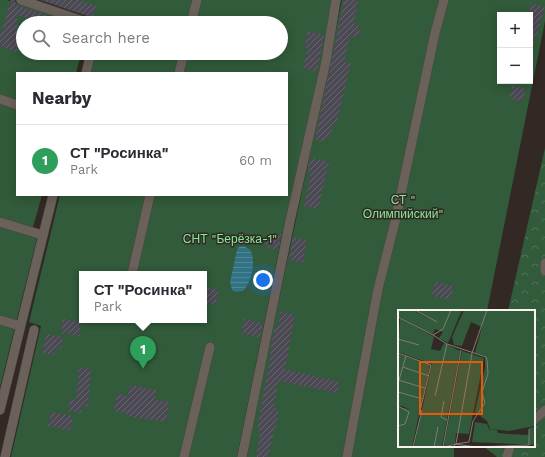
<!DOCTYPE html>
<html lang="en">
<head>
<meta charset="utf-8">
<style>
  body { margin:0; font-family:"Work Sans",sans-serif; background:#f2f2f3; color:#2b2b33 }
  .controls { position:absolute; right:12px; top:12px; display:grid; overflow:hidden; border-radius:0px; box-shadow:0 2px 10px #0003 }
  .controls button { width:36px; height:36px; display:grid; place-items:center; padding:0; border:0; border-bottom:1px solid #e1e1e2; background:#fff; color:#2b2b33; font:20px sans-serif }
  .you { position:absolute; left:263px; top:280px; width:14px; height:14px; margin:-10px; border:3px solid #fff; border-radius:50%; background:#1a73e8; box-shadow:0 0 0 6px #1a73e833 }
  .badge { display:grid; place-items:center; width:26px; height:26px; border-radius:50%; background:#806535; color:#fff; font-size:13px; font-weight:700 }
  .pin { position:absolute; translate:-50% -33px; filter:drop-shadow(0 1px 2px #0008) }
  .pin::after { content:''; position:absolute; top:21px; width:14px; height:12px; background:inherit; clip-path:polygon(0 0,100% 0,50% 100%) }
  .popup { position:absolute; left:79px; top:271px; width:128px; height:52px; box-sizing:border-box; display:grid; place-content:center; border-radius:0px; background:#fff; filter:drop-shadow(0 1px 3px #0005); font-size:13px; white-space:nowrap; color:#7c7c81 }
  .popup b { font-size:15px; color:#2b2b33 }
  .popup::after { content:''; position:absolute; left:50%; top:100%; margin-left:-8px; border:8px solid transparent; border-top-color:#fff }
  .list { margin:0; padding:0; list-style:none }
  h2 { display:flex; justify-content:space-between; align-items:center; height:52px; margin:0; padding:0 16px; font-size:17px }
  h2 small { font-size:13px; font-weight:400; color:#7c7c81 }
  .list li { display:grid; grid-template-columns:26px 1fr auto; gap:12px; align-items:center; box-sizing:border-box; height:72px; padding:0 16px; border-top:1px solid #e1e1e2 }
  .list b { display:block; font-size:15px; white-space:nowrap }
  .list p { margin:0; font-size:13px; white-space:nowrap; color:#7c7c81 }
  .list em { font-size:13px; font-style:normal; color:#7c7c81 }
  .icon { flex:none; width:22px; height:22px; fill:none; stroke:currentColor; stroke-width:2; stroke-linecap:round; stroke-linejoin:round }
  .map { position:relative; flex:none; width:545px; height:457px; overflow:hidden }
  .search { position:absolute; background:#fff; box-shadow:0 2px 10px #0003; left:16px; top:16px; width:272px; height:44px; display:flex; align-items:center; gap:10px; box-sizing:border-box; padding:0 14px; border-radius:22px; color:#7c7c81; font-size:15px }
  .panel { position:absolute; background:#fff; box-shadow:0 2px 10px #0003; left:16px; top:72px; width:272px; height:124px; border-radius:0px }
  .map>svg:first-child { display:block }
</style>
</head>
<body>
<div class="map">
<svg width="545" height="457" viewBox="0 0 545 457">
  <defs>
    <pattern id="forest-crowns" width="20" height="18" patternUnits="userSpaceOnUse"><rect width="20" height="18" fill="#315b3a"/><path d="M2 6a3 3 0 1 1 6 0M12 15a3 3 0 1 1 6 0" fill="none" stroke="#507357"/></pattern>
    <pattern id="water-rules" width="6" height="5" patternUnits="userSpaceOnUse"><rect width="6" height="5" fill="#317284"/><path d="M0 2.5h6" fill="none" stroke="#508796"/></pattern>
    <pattern id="building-hatch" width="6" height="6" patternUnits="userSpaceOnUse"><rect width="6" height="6" fill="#4b4953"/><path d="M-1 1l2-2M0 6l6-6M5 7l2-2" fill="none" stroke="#66646c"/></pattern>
  </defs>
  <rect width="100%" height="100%" fill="#322924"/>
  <g fill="#315b3a" fill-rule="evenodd">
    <polygon points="0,0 7,0 78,23 23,23 23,53 81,53 76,73 17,73 17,195 42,195 33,227 28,235 37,238 0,387"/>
    <path d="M43,0H333L325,54L282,235L237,457H11L41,326L29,322L60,195H287V73H91L96,53H281V23H103L104,19ZM82,274H204V320H82Z"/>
    <path d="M342,0H545V21L487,311H399V446H457L454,448V457H247L261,383L325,84ZM500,15H530V81H500Z"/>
  </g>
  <polygon fill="url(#forest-crowns)" points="545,148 545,457 497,457 483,446 534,446 534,311 508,311"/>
  <path fill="url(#water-rules)" d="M244,246L250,250C257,260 251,283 243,291L235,292L232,290L230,282L237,250L239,247Z"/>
  <g fill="url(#building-hatch)">
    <polygon points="11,0 15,0 16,4 19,6 70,23 44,23 17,15 17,52 0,46 0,36"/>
    <polygon points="40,0 79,0 96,6 93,18"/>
    <polygon points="344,0 358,0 354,24 360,26 358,38 350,36 344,62 351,63 347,79 336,125 333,124 331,137 326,136 325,142 315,139"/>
    <polygon points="530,3 545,8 533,46 530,46"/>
    <polygon points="308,31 324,35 317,72 303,68 308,48 304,48"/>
    <polygon points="513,85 526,89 522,102 509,98"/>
    <polygon points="310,158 329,162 318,209 304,206 311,172 307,171"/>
    <polygon points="269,232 281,235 278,250 265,247"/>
    <polygon points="293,237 307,241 303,263 289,260"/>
    <polygon points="435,282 454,286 451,300 432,296"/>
    <polygon points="204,287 219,290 215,305 204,303"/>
    <polygon points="281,311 295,315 285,369 340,382 337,393 278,381 274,408 279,409 276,427 275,427 268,457 256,457 260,431 257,430 271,353 270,352 275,326 278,327"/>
    <polygon points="63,319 81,322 79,336 61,333"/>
    <polygon points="244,319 263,323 260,338 241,333"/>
    <polygon points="46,334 63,337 61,349 55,348 54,355 42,353"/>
    <polygon points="79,368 91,369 88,407 82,406 81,413 68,411 70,399 76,400"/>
    <polygon points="130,385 156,390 155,400 169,402 166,422 127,416 128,414 114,411 117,394 128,396"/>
    <polygon points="51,412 73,416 70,431 48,426"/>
  </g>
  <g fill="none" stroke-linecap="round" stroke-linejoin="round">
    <g stroke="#4b443f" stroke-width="10">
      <g id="service">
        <polyline points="21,0 89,23"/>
        <polyline points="191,23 197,0"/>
        <polyline points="86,73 91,53"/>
        <polyline points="179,73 184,53"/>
        <polyline points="0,99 17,105"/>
        <polyline points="0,222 42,235"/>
        <polyline points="545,263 545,271"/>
        <polyline points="132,274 150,195"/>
        <polyline points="0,320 20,326"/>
        <polyline points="0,410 53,195"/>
        <polyline points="534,420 545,410"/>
        <polyline points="5,457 34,330"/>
        <polyline points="184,457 210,347"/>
        <polyline points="242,457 290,221 326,61 336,0"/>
        <polyline points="347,457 378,289 395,222 435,33 444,0"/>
        <polyline points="507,457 510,446"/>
      </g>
    </g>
    <use href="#service" stroke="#6b615b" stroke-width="9"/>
  </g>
  <g text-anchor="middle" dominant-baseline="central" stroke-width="3" stroke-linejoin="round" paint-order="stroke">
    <g font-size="12" fill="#84eb99" stroke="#322924">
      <text x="403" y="200">СТ "<tspan x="403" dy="14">Олимпийский"</tspan></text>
      <text x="230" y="239">СНТ "Берёзка-1"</text>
    </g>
  </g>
  <g transform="translate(398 310)">
    <rect width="137" height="137" fill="#322924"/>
    <path d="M0,0H15L35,11L18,0H64L50,33L41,28L45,22L37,19L35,24L29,22L0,6ZM2,8L36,27L33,39L42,41L46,33L62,41L44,136L42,137H16L34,54L0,42ZM64,41L86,48L71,124L58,123L57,133L46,136ZM0,44L32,54L14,137H0V97L12,99L0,95ZM77,112L89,114L91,119L99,120L100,123L110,124L131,125V118L137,117V135L74,132Z" fill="#315b3a"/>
    <path d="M66,0H137V116L111,121L92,119L89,111L77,102L87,58V46L77,43L84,17L73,12L64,36L56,35L54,27Z" fill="#315b3a"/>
    <path fill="none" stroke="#827a75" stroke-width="1" d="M17,0L39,12M0,7L35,25L45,19L53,0M35,25L49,34L88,47L89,50L90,64L84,82L87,93L75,111L71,132L57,134L56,137M0,29L21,35M0,43L33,55L22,101M5,57L31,66M0,70L27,78M1,70L8,46M0,82L25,89M37,86L49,34M46,91L43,107L49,110M0,96L11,102L7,114L0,116M58,134L74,43L89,0M15,137L24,100M36,137L40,117M45,137L63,40M46,137L57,134L78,137L131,135V119"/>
    <path fill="#e8590c" fill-opacity="0.15" stroke="#e8590c" stroke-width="2" d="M22,52H84V104H22Z"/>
    <rect width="137" height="137" fill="none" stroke="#f9f3ef" stroke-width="2"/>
  </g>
</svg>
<div class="controls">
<button>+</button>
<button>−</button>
</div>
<div class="you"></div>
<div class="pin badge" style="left:143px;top:369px;background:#2e9e5b">1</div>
<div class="popup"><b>СТ &quot;Росинка&quot;</b>Park</div>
<div class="search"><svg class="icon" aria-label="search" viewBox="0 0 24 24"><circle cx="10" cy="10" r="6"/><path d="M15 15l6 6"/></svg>Search here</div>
<section class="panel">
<h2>Nearby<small></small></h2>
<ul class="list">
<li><span class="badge" style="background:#2e9e5b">1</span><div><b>СТ &quot;Росинка&quot;</b><p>Park</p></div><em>60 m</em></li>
</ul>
</section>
</div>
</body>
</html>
